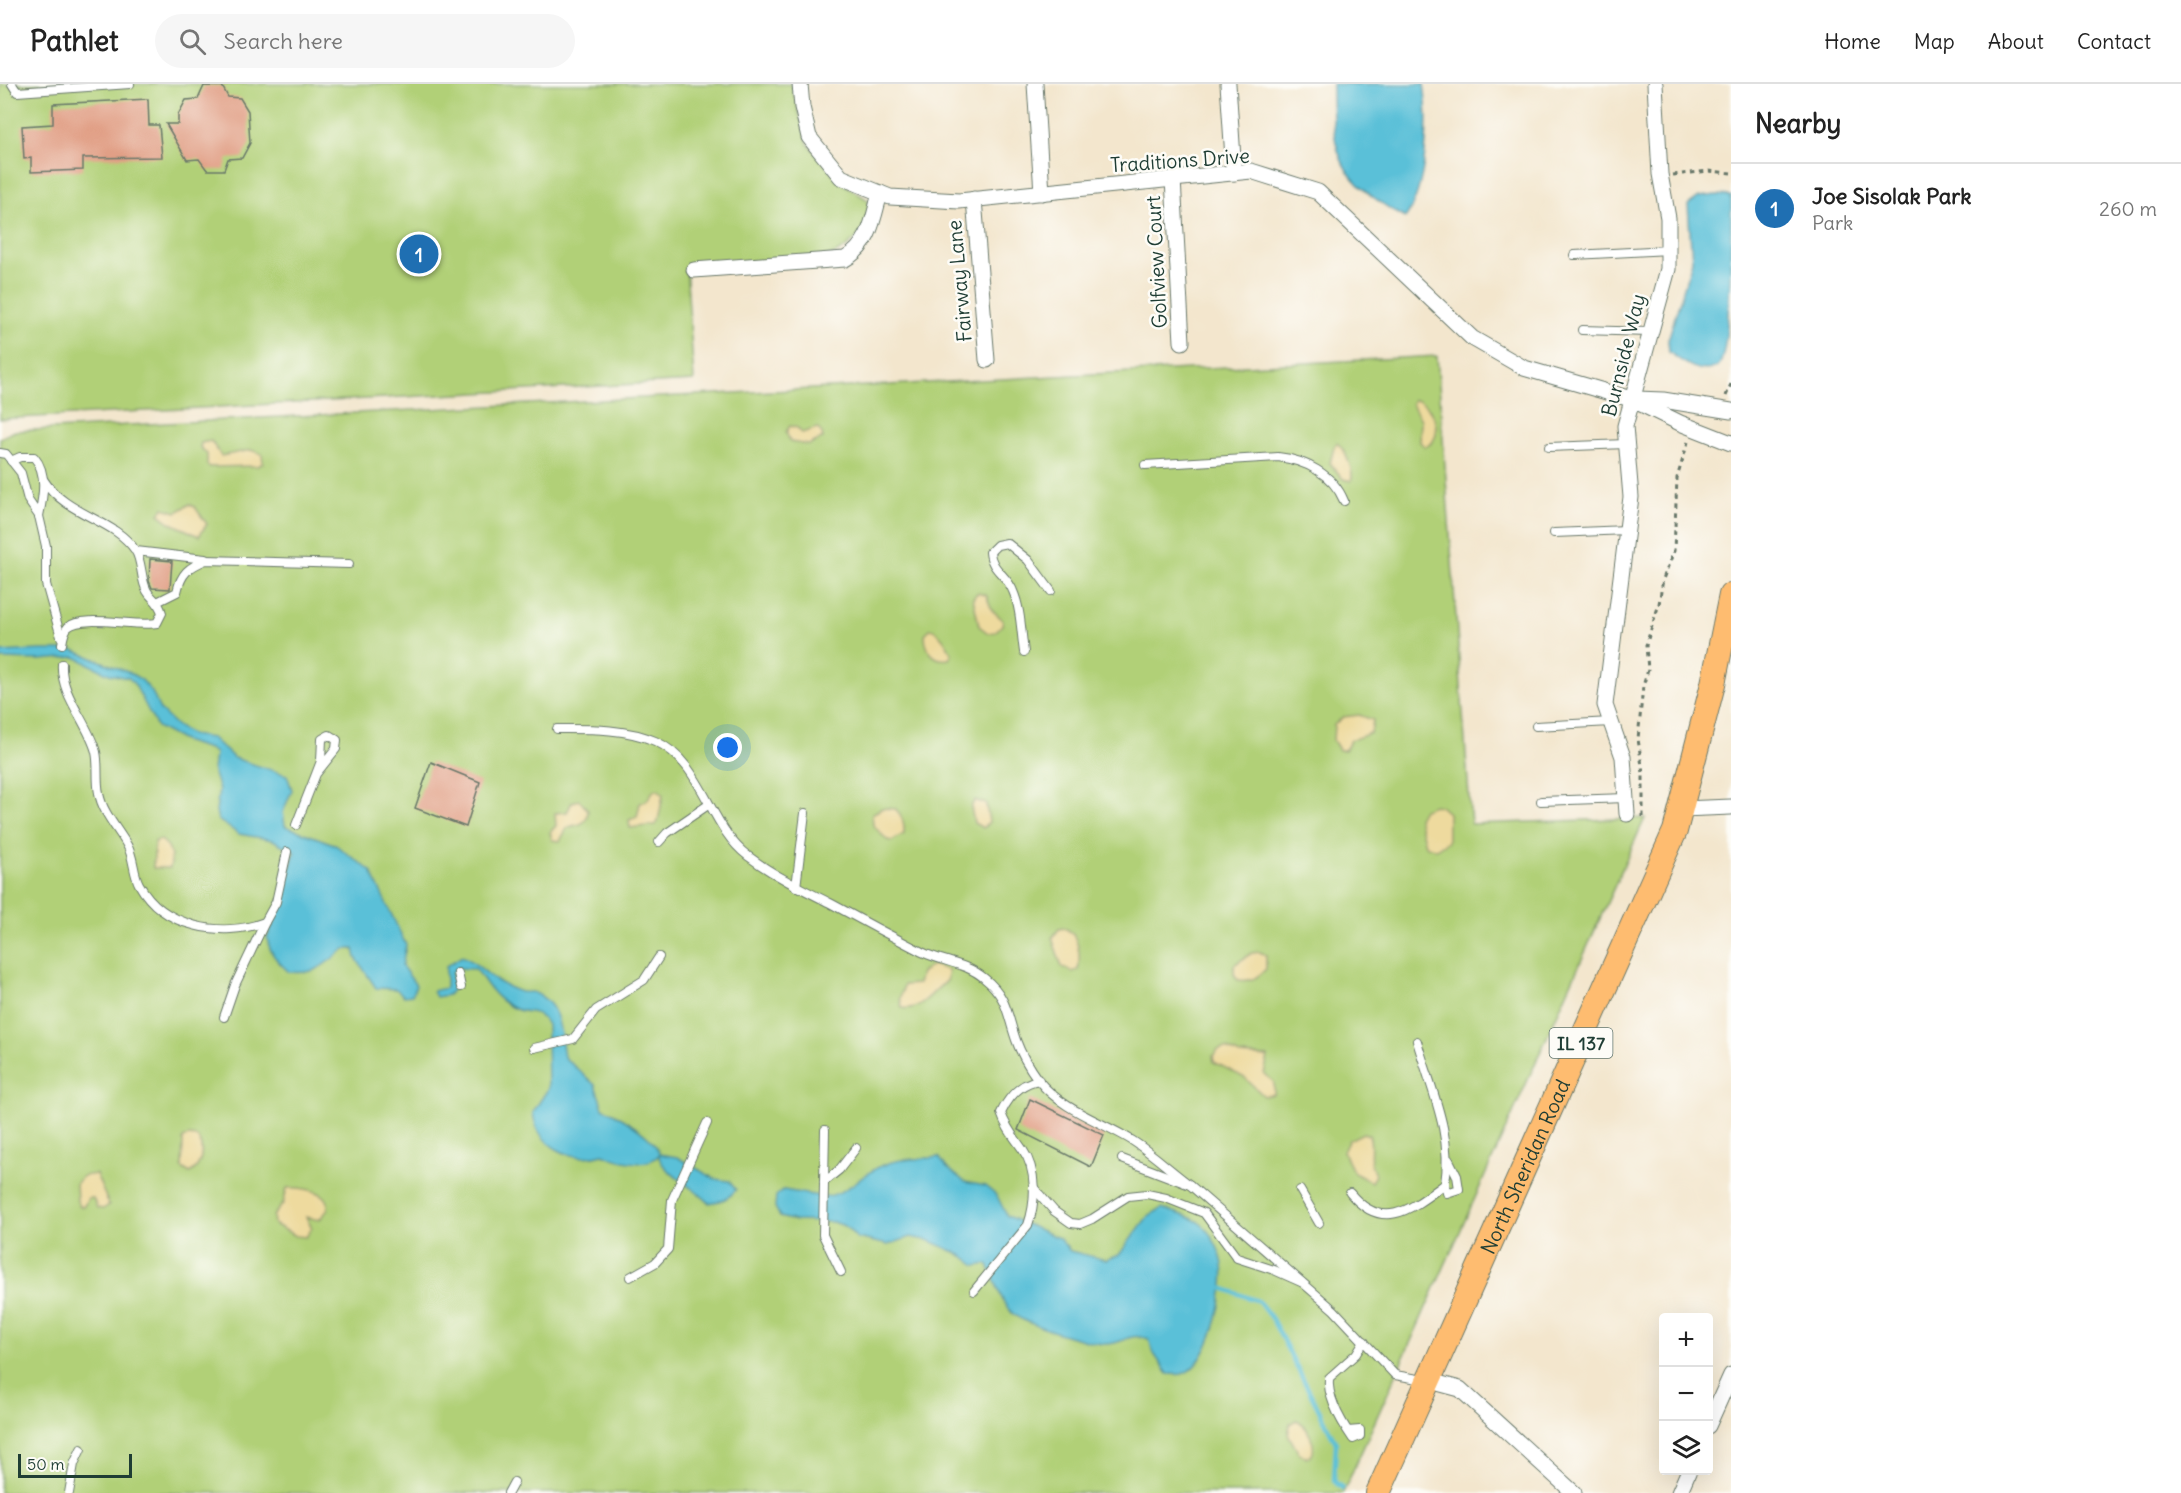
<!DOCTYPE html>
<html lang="en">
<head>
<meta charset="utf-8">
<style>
  body { margin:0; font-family:Delius,sans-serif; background:#f6f6f6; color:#222 }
  .controls { position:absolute; right:18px; bottom:18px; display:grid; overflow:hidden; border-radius:6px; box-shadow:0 6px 24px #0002 }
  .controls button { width:54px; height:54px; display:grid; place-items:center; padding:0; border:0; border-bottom:2px solid #e0e0e0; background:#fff; color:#222; font:30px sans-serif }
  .scale { position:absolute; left:18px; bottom:15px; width:114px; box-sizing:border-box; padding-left:6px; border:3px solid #1f3d34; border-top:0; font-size:16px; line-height:21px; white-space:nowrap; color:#1f3d34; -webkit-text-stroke:4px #fdfcf7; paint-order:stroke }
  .you { position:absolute; left:728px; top:664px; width:21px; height:21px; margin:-15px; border:4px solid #fff; border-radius:50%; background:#1a73e8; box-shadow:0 0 0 9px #1a73e833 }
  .badge { display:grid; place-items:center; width:39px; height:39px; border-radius:50%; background:#1f6fb2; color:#fff; font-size:20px; font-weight:700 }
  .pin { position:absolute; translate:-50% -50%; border:3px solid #fff; box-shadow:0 2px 6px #0006 }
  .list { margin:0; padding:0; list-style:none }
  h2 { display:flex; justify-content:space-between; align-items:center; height:78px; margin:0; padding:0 24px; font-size:26px }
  h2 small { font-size:20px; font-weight:400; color:#767676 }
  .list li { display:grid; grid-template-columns:39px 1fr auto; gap:18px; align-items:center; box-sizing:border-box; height:90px; padding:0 24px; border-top:2px solid #e0e0e0 }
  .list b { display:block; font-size:22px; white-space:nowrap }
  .list p { margin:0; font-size:20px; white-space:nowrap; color:#767676 }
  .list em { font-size:20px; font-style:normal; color:#767676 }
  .icon { flex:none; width:33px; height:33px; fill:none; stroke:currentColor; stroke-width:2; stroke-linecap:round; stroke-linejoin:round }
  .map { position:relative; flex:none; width:1731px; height:1409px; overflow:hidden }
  header { display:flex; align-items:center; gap:36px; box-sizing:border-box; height:84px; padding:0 30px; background:#fff; border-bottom:2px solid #e0e0e0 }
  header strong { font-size:28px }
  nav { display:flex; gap:33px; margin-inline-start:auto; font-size:21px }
  .search { width:420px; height:54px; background:#f6f6f6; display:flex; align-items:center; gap:15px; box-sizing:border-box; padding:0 21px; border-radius:33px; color:#767676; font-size:22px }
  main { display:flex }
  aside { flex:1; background:#fff }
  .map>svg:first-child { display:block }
</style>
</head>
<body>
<header>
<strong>Pathlet</strong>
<div class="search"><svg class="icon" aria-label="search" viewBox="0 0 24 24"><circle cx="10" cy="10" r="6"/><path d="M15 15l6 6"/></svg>Search here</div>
<nav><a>Home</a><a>Map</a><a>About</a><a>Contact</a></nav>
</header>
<main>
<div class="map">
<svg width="1731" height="1409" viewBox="0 0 1731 1409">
  <rect width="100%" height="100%" fill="#fdfcf7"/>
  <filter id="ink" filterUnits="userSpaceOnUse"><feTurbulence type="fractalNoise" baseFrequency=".0167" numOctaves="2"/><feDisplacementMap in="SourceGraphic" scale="12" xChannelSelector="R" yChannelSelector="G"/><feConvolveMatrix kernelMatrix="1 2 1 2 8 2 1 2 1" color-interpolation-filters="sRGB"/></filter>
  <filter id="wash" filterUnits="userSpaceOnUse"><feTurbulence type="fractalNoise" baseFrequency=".008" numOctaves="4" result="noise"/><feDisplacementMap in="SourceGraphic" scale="24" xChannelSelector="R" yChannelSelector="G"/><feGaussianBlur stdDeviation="1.35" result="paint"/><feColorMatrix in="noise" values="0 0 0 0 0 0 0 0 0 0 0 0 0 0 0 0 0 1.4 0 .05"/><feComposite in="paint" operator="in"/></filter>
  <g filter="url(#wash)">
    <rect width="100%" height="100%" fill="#f3e6cd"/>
    <g fill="#b1d077" stroke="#688656" stroke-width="1.5">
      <path d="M0,0H791L808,60L839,97L868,116C874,143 851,164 828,173L686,182L694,297L0,335Z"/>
      <polygon points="1437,272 1471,740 1645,734 1343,1409 0,1409 0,354 15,347"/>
    </g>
    <g fill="#eeda9e" stroke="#868c69" stroke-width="1.5">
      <path d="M1414,316C1432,317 1445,350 1429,361L1424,362L1420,358L1421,336L1412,320Z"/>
      <polygon points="790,342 796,343 802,349 817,344 822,349 823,354 809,361 790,358 786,348"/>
      <polygon points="211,357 221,372 251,366 262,370 263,379 258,382 210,383 207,381 207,370 200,363 201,359"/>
      <path d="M1337,359C1345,365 1355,389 1351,397L1343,395L1330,379L1334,363Z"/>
      <polygon points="190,420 195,423 207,440 199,452 171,439 159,430 163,424 177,428"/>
      <polygon points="977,509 986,511 992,526 1003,536 1002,541 995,548 988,549 979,542 973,514"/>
      <path d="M930,545C939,546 948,562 952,570L949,575C933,578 925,565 925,550Z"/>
      <polygon points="1359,631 1373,636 1371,649 1351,656 1345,666 1339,666 1333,656 1334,641 1343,633"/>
      <polygon points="654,706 659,706 663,711 658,738 655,741 630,744 629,736 637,733 640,719 647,716"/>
      <path d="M579,716L588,726C587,743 578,739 567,744L560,757L552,756L550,748L556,742L555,729L567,728L572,718Z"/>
      <polygon points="975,716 986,720 989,738 983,744 974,739 971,723"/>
      <polygon points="1434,721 1440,722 1448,729 1448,757 1436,765 1425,761 1418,734 1423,725"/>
      <path d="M882,724L896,725C902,732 905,741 904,750L892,757L887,756L873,741L872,730Z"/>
      <path d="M161,756C170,762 173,774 170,784H153L155,757Z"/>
      <path d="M1064,844C1079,849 1081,872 1078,886L1072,888L1062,883L1052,854L1059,845Z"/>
      <path d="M1260,868L1266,871V885C1257,894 1251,898 1238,896L1234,890V881L1252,869Z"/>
      <path d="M932,881L949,886L947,897C933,906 921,928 902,924L900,914L904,901L918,900L921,889Z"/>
      <polygon points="1225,964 1240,971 1268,973 1264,990 1274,998 1274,1010 1264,1012 1245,994 1214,978 1213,972 1218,966"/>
      <path d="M1363,1049L1369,1051C1374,1063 1366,1073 1375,1091L1371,1098L1354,1089L1343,1067L1349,1056Z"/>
      <path d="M188,1052L197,1053C205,1064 202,1082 190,1089L182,1084L183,1054Z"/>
      <polygon points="96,1090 109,1121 103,1125 97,1124 93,1114 88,1114 84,1122 80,1122 77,1117 76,1100 83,1092"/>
      <path d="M287,1104C307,1102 346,1111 319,1136L306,1133L312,1144L306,1153L296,1152L274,1140L273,1132L283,1120Z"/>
      <path d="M1297,1336C1307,1341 1317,1361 1312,1371L1307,1373L1299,1370L1288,1350L1290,1340Z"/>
    </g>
    <g fill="#5ac0d8" stroke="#3c7e86" stroke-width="1.5">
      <path d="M1332,0H1424C1430,36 1427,104 1405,134C1339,95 1332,76 1332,0Z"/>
      <path d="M1716,111L1731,112C1731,140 1731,266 1719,281C1703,294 1682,278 1669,268L1668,256L1692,177L1688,121L1699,113Z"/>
      <path d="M41,566H73L130,589L142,596L152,608L160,626L178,643L192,651L212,654L234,674L287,691L292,706L283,728L285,742L334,760L371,787L406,861L402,882L416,901L412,911L404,912L396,905L376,904L356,874L354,865H345C323,880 319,891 289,888C277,877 270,870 267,854L286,809L287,793L295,768L273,756L239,750L218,736L216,727L219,706L213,687L215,669L209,665L183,657L157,643L135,601L129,594L109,590L75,573L40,576L0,575V568Z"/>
      <path d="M462,872C477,878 485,890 499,898C506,902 514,906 521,908C525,909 531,907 535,909C562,920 560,950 564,973L595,1001L603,1024C618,1031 657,1054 659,1070L677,1073L715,1095L729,1097L736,1106C729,1115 720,1118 709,1119C697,1105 658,1086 659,1071C646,1085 619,1077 603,1070C572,1080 536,1062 533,1028L548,1005L547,941C536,921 526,932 511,923C493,913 487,900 476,885L457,884L452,888L453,905L448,911L436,913L433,907L446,904V882Z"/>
      <path d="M939,1073L946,1083L965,1098L985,1102L997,1112L1007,1132L1059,1154L1070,1167L1106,1176L1119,1171L1148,1132L1162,1124C1174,1129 1192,1132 1201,1140C1211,1148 1221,1168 1223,1181C1227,1206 1211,1282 1182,1290C1179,1291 1172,1290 1168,1290L1154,1270L1149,1255C1127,1247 1124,1261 1105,1260C1088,1259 1023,1240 1012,1229C998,1215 997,1195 987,1180L976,1182L963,1172L931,1157L910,1153L888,1161L857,1154L845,1142L833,1138L795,1137L780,1133L775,1123L776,1112L783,1106C795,1107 819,1114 829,1112C849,1108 862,1090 881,1082C900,1073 919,1076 939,1073Z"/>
    </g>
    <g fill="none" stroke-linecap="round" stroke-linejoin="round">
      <polyline stroke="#5ac0d8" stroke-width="4.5" points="1222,1204 1258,1217 1272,1235 1336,1359 1334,1397 1342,1404"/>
    </g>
    <g id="blocks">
      <g fill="#e19f85">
        <polygon points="204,2 222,2 228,13 240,14 248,27 250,59 242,74 228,75 224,86 207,86 199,75 187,76 166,40 178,40 178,31 186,16 198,15"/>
        <polygon points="148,15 149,41 159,41 162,73 83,74 83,86 31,88 31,74 24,75 22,42 53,40 53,20"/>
        <polygon points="150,475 172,477 170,505 152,504 149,497"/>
        <polygon points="431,678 480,698 466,743 415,724"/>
        <polygon points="1030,1015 1104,1051 1091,1083 1018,1046"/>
      </g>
    </g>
  </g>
  <g filter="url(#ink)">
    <use href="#blocks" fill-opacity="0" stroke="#69786a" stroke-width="1.5"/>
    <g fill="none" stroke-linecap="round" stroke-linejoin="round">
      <g stroke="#69786a" stroke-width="10">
        <g id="lane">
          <polyline points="12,0 17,8 130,0"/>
          <polyline points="1574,171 1669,166"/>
          <polyline points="1582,246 1649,248"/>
          <polyline points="1549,363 1626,360"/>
          <polyline points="0,369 6,370 21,389 28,416 39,432 46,462 46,500 61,553"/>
          <path d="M11,377L20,373H34C48,389 43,413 39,432"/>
          <path d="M1145,381L1278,373C1305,376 1333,390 1344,417"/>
          <path d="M43,395C66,432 113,434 135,466C143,478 140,495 147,507C152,516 158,515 162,529L157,539C136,543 82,530 68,543C64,547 63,554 62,560"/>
          <polyline points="1554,449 1627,446"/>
          <polyline points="136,467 205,475"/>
          <path d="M159,517L177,508C181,489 189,483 206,476L349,480"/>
          <path d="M1024,568C1021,548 1021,525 1013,507C1007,491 991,486 990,468L997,461L1007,459L1028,476L1051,507"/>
          <path d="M62,580C60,611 88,638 96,668C99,681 96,696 99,709C102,728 118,745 127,761C134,773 133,789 139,800C163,844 222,854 265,838L276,818L287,768"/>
          <polyline points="1536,642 1611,638"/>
          <path d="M557,645C588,645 626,644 655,657C703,678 708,742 748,772C773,791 802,805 830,819C861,836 891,852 922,868C943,878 966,879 984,894C1008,913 1007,931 1016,956C1021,970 1030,985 1038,996C1063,1027 1101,1037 1133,1057C1153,1070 1171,1087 1190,1101"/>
          <polyline points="1541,717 1626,714"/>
          <polyline points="296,741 316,690 336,665 337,656 329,651 322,655 321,677 316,690"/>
          <polyline points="659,758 667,749 708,721"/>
          <polyline points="796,803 805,729"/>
          <polyline points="458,889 461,903"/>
          <polyline points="224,933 235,901 265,838"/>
          <polyline points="534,964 573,955 596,926 644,896 659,873"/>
          <polyline points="825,1046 823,1151 841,1188"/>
          <polyline points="1122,1075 1190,1101 1334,1226 1395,1291 1424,1296"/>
          <polyline points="824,1098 839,1086 856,1064"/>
          <polyline points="1445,1100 1447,1109 1459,1105 1457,1092 1449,1076"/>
          <polyline points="1033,1103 1054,1127 1071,1139 1080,1140 1092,1135 1128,1112 1147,1110 1166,1114 1204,1129 1237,1174 1274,1186 1301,1198"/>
          <polyline points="1300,1106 1319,1139"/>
          <path d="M1350,1109C1383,1149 1411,1125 1445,1100C1453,1049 1431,1006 1417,957"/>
          <polyline points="630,1193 655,1179 668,1165 672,1116 707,1039"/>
          <path d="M974,1207L1028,1141C1036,1118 1037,1086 1023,1066C1014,1053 1006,1044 1001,1029C1009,1012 1020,999 1039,996"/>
          <path d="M1348,1347L1360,1346V1352L1353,1355C1342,1339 1327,1313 1329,1294L1356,1270L1364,1257"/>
          <polyline points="69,1409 74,1380 81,1365"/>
          <polyline points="508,1409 514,1398"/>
        </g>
      </g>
      <g stroke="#69786a" stroke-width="17">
        <g id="street">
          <polyline points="800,0 802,23 809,53 841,93 890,113 959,117 1251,87 1318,108 1472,254 1524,284 1631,315 1680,339 1731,359"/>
          <polyline points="1035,0 1042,109"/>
          <polyline points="1228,0 1234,89"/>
          <polyline points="1173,95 1182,258"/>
          <polyline points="974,115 987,276"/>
          <path d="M694,186L845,175C870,161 873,135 880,109"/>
          <polyline points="1637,315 1663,316 1731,327"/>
          <polyline points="1682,725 1731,723"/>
          <polyline points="1627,730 1623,673 1605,621 1631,413 1625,342 1668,185 1668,134 1660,90 1655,0"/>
          <polyline points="1430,1297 1460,1305 1574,1409"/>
          <polyline points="1708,1342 1731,1291"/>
          <polyline points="1679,1409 1689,1386"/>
        </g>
      </g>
      <g stroke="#69786a" stroke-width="26">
        <g id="primary">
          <path id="s1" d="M1378,1409L1675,747L1713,600L1731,511"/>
        </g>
      </g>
      <g stroke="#69786a" stroke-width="3" stroke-dasharray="4.5 4.5" stroke-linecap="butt">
        <polyline points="1673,91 1709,87 1731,89"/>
        <polyline points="1726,312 1731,300"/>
        <polyline points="1643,733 1643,689 1638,655 1643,602 1648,586 1646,561 1659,520 1663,495 1674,467 1677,394 1688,358"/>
      </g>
      <use href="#lane" stroke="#fff" stroke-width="8"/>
      <use href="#street" stroke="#fff" stroke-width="15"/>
      <use href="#primary" stroke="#febc70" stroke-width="24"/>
    </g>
  </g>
  <g text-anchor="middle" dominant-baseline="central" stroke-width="5" stroke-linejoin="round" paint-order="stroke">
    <rect fill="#fdfcf7" stroke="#62766e" stroke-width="1.5" x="1549.5" y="944" width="63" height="30" rx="4.5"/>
    <g font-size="18" font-weight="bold" fill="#1f3d34">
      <text x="1581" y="959">IL 137</text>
    </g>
    <g font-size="20" fill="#1f3d34" stroke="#fdfcf7">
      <text transform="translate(1180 76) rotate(-4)">Traditions Drive</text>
      <text transform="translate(1156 178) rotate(-93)">Golfview Court</text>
      <text transform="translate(959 197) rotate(-95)">Fairway Lane</text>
      <text transform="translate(1623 271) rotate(-76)">Burnside Way</text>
      <text stroke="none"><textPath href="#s1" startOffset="358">North Sheridan Road</textPath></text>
    </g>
  </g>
</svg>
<div class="controls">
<button>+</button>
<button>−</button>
<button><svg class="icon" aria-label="layers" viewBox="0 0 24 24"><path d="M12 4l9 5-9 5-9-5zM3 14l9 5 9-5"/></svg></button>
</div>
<div class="scale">50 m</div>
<div class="you"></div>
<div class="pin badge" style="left:419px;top:170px">1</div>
</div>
<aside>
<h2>Nearby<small></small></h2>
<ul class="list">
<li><span class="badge">1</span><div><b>Joe Sisolak Park</b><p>Park</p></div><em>260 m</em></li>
</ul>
</aside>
</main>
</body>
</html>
